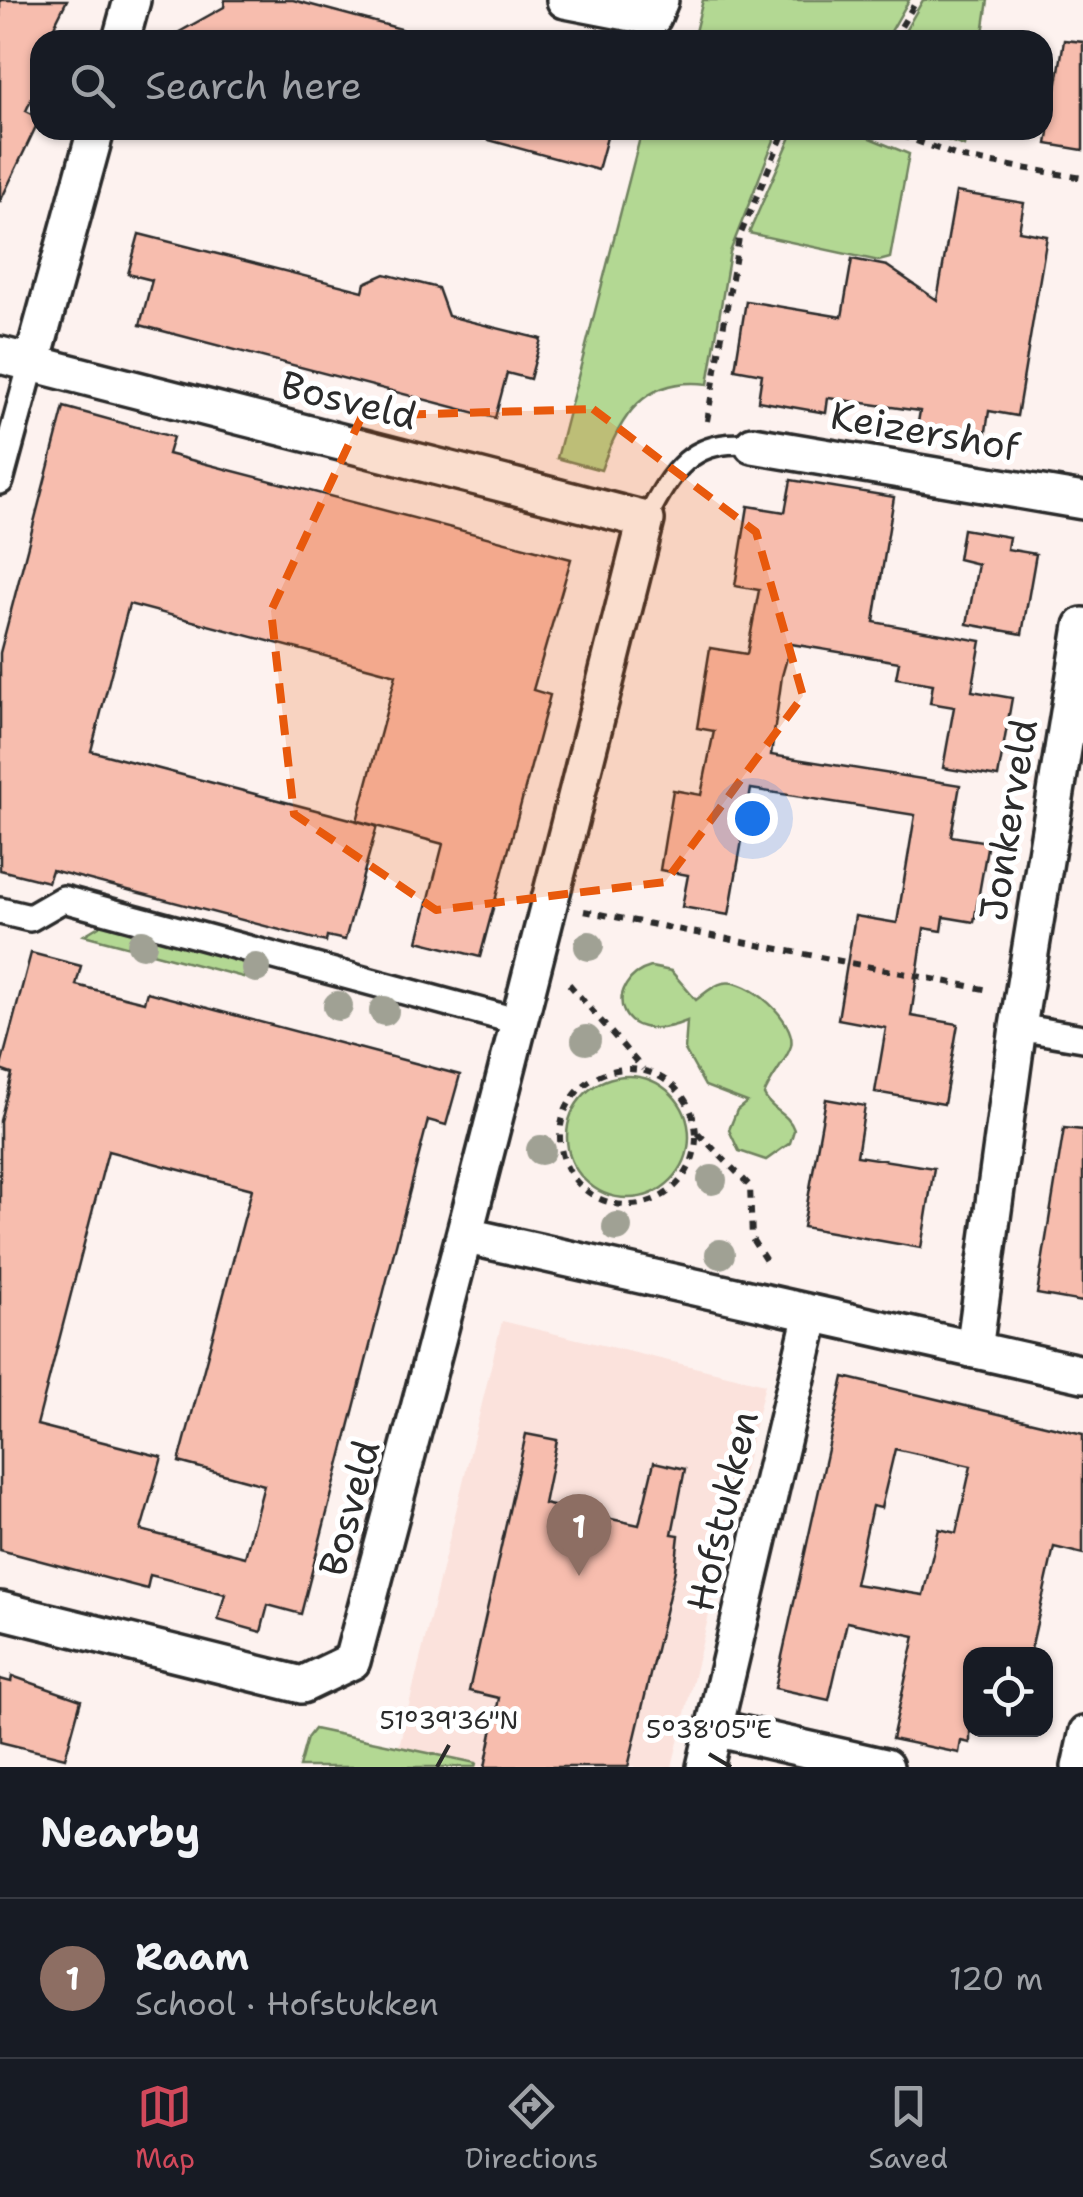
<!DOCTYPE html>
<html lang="en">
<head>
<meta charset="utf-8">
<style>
  body { margin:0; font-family:"Shantell Sans",sans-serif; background:#242831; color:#f1f3f6 }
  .controls { position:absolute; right:30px; bottom:30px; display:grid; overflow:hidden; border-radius:20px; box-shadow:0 2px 8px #0004 }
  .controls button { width:90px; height:90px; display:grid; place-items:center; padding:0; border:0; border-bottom:2px solid #363941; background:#171b24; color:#f1f3f6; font:50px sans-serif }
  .you { position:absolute; left:752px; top:818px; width:35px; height:35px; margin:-25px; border:8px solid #fff; border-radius:50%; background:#1a73e8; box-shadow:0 0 0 15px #1a73e833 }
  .badge { display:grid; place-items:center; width:65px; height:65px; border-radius:50%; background:#d1495b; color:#fff; font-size:32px; font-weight:700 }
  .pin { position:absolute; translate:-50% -82px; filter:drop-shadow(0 2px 5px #0008) }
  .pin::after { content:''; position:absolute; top:52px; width:35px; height:30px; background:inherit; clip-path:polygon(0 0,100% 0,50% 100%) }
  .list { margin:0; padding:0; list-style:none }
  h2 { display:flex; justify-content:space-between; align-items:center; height:130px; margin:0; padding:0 40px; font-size:42px }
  h2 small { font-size:32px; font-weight:400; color:#9ea1a6 }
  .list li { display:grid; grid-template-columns:65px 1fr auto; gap:30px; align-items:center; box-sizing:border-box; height:160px; padding:0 40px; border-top:2px solid #363941 }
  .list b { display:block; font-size:38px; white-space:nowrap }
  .list p { margin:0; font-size:32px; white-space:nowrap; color:#9ea1a6 }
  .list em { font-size:32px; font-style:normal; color:#9ea1a6 }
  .icon { flex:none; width:55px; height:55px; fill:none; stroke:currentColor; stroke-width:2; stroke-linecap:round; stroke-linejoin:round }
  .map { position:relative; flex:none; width:1083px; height:1767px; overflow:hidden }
  .search { position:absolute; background:#171b24; box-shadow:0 2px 8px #0004; left:30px; right:30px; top:30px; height:110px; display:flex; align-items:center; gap:25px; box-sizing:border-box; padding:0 35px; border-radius:30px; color:#9ea1a6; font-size:38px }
  .sheet { height:290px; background:#171b24 }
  nav { display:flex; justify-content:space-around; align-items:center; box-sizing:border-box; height:140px; border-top:2px solid #363941; background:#171b24; font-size:28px; color:#9ea1a6 }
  nav a { display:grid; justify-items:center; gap:5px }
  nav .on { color:#d1495b }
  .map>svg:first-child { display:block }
</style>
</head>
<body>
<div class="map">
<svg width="1083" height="1767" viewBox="0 0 1083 1767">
  <rect width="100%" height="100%" fill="#fdf2ef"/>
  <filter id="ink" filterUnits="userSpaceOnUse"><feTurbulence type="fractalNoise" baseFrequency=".01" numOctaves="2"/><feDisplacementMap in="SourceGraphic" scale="20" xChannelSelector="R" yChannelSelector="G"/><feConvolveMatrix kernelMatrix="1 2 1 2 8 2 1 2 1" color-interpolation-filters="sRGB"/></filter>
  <g filter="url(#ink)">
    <polygon fill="#fbe2dc" points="502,1321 765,1384 672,1767 394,1767"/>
    <g fill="#b3d893" stroke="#6f825f" stroke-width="2.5">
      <polygon points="703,0 909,0 886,40 693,40"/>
      <polygon points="923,0 988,0 982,40 900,40"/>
      <path d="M642,130H778L730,252L708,384C644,376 620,416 601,470L557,458Z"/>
      <polygon points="794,130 850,130 909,154 890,258 879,261 749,233"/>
      <polygon points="919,130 967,130 964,146"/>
      <polygon points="109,920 263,962 258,981 84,935"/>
      <path d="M651,967L671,971L696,1000C704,994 713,985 723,983C748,977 797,1021 791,1046C786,1062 770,1078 764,1095C771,1111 788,1112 794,1130L790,1143L766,1160L739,1151L729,1130L737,1110L747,1102L705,1086L685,1050L687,1021C613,1051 603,980 651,967Z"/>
      <circle cx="628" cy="1137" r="61"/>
      <polygon points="314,1729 476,1763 475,1767 299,1767 307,1738"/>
    </g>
    <g fill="#f7bdae" stroke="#2b2b2b" stroke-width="2.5" fill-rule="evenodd">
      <polygon points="0,0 67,0 47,40 40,40 40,80 26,111 40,118 0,202"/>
      <polygon points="225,0 293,0 401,29 400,40 165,40 224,7"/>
      <polygon points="1064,40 1083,42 1083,150 1047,144"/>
      <polygon points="490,130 609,130 598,170 489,140"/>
      <polygon points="956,192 1024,203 1019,231 1047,236 1017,416 989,411 985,438 917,428 920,411 828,398 826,413 758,401 762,374 735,369 746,301 842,317 852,259 887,266 937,300"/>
      <polygon points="139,234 363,291 365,283 385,274 438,288 448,316 541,339 530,379 507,373 495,418 140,325 152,280 128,274"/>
      <polygon points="64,407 173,437 168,454 571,559 533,690 550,695 480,957 418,941 443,844 357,821 396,675 129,604 91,751 377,826 345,940 327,936 326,942 52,870 48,882 0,870 0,653"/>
      <polygon points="791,480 894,497 874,622 981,641 972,691 1012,698 998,777 943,768 954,707 930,703 933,684 896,678 899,662 791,644 782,676 771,755 960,785 951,836 988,842 974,922 944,917 942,931 924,928 911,1016 958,1024 944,1104 875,1092 886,1028 838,1019 855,916 897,923 915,815 751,789 729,915 682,907 688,875 660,870 673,790 701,795 714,731 697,728 710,648 747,654 759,590 735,586 748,506 785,512"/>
      <polygon points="963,529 1009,537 1007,549 1036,554 1022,634 967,624 978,564 958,559"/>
      <path d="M31,953L81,966L76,985L144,1002L147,992L460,1075L446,1125L428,1120L301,1614L268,1605L261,1632L218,1620L225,1594L150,1575L147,1589L0,1550V1121L12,1074L0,1070ZM108,1151L252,1189L179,1462L264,1485L245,1557L141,1530L162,1457L37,1425Z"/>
      <polygon points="826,1099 865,1106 857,1156 934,1168 921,1248 803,1227"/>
      <polygon points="1064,1128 1083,1130 1083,1302 1037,1294"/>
      <path d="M844,1377L1083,1434V1554L1054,1547L1030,1654H970V1743L961,1741L959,1753L892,1739L915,1636L847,1622L829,1700L775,1688ZM895,1449L971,1466L956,1533L939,1529L923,1595L855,1584L872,1506L881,1508Z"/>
      <polygon points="526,1434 557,1440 544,1504 616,1520 639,1525 654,1462 685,1469 672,1534 679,1535 675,1570 628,1767 485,1767 499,1698 469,1691"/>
      <polygon points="12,1676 81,1700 65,1758 0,1742 0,1679 11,1682"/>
    </g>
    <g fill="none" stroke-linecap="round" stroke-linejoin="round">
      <g stroke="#2b2b2b" stroke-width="25">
        <path id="service" d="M646,520C671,472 692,436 753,445"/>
      </g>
      <g stroke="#2b2b2b" stroke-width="32">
        <g id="pedestrian">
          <polyline points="0,481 32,363"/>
          <polyline points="0,911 30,918 63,899 516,1021"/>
          <polyline points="1018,1027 1083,1038"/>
          <polyline points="1075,1767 1083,1730"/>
        </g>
      </g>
      <g stroke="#2b2b2b" stroke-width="42">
        <g id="minor">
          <polyline points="565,0 653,17 660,0"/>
          <polyline points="121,40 132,0"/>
          <path d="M0,355L646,520C550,901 454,1282 352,1661L302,1685L0,1610"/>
          <polyline points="32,363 96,130"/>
          <polyline points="753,445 1083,501"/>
          <polyline points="467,1236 1083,1374"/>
          <polyline points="974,1350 1018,1027 1083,626"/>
          <polyline points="714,1728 885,1767"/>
          <polyline points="705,1767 812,1314"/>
        </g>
      </g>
      <g stroke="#2b2b2b" stroke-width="6" stroke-dasharray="8 8" stroke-linecap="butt">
        <polyline points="893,40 917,0"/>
        <polyline points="886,130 963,158 1083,178"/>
        <polyline points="707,421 739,238 785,130"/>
        <polyline points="584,911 989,990"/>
        <polyline points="569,984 643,1069"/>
        <circle cx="628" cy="1137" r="68"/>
        <polyline points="698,1133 750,1186 752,1239 768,1264"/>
      </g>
      <use href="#service" stroke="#fff" stroke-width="18"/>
      <use href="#pedestrian" stroke="#fff" stroke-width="25"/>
      <use href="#minor" stroke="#fff" stroke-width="35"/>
    </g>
    <g fill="#a0a194">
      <circle cx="142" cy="944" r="15"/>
      <circle cx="589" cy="946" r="15"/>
      <circle cx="256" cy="968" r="15"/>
      <circle cx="338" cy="1006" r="15"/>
      <circle cx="384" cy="1011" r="15"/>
      <circle cx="586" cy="1040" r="15"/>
      <circle cx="541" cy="1150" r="15"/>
      <circle cx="712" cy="1180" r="15"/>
      <circle cx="617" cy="1227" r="15"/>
      <circle cx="720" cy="1254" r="15"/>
    </g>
  </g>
  <path fill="#e8590c" fill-opacity="0.2" stroke="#e8590c" stroke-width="8" stroke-dasharray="20 12" stroke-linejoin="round" d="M593,409L756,532L803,696L665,882L436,910L294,814L271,611L362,416Z"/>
  <path fill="none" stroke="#2b2b2b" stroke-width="4" d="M709,1754L731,1767M437,1767L449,1745"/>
  <g text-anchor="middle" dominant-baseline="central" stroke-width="10" stroke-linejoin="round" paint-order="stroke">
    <g font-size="38" fill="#2b2b2b" stroke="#fff">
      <text transform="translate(349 400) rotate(14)">Bosveld</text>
      <text transform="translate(925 431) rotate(10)">Keizershof</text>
      <text transform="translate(1008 820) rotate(-81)">Jonkerveld</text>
      <text transform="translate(349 1508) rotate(-75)">Bosveld</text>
      <text transform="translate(722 1511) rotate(-77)">Hofstukken</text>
    </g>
  </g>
  <g font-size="25" text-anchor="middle" fill="#2b2b2b" stroke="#fff" stroke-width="10" stroke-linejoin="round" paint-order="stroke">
    <text x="449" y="1729">51°39'36"N</text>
    <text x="709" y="1738">5°38'05"E</text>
  </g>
</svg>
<div class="controls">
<button><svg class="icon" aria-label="locate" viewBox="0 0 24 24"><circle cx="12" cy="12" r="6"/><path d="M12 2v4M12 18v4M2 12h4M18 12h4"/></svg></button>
</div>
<div class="you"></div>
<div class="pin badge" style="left:579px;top:1576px;background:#8d6e63">1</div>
<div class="search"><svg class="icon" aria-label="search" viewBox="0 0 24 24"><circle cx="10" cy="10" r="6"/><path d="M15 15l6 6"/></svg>Search here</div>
</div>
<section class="sheet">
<h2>Nearby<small></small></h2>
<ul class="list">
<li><span class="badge" style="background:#8d6e63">1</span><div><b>Raam</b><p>School · Hofstukken</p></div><em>120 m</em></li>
</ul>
</section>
<nav>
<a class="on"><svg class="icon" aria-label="map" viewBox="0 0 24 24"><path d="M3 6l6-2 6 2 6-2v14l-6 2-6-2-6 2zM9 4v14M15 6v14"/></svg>Map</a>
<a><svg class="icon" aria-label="directions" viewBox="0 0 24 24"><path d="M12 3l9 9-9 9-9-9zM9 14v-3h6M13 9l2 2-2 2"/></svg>Directions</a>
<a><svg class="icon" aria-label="saved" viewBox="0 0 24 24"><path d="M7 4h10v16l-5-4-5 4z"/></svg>Saved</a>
</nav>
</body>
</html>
